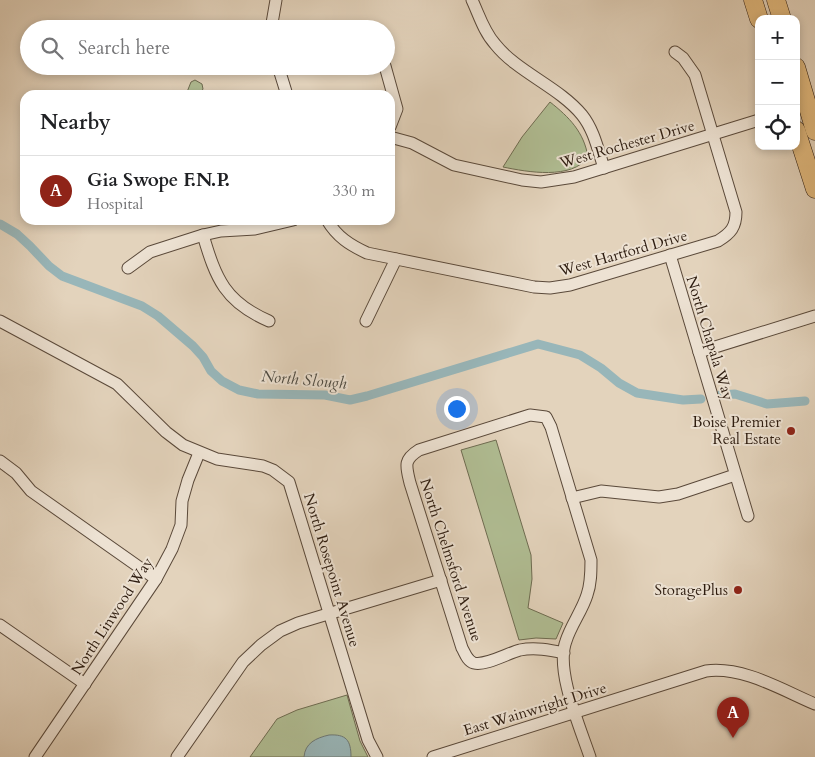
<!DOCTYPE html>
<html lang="en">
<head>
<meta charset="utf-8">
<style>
  body { margin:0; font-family:Cardo,serif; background:#f2f2f2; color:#202124 }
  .controls { position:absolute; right:15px; top:15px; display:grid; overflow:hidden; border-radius:10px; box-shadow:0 2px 8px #0003 }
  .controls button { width:45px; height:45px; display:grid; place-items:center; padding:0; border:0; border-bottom:1px solid #e0e0e0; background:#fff; color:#202124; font:25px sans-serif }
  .you { position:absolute; left:456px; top:408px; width:18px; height:18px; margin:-12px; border:4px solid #fff; border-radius:50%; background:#1a73e8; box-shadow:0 0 0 8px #1a73e833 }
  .badge { display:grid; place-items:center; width:32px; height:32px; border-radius:50%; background:#8f2418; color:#fff; font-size:16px; font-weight:700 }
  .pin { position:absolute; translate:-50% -41px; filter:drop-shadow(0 1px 2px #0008) }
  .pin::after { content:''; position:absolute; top:26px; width:18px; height:15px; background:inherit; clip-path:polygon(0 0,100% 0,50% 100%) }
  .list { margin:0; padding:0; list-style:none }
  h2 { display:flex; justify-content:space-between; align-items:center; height:65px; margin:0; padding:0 20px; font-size:21px }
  h2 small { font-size:16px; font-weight:400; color:#757577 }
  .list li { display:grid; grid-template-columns:32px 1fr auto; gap:15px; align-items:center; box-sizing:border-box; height:70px; padding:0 20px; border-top:1px solid #e0e0e0 }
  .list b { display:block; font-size:19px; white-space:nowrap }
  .list p { margin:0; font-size:16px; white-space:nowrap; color:#757577 }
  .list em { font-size:16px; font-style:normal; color:#757577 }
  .icon { flex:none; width:28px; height:28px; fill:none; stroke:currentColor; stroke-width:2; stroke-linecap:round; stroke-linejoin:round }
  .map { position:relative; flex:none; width:815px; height:757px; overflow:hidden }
  .search { position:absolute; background:#fff; box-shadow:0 2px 8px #0003; left:20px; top:20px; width:375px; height:55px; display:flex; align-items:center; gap:12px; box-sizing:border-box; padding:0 18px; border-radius:28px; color:#757577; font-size:19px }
  .panel { position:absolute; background:#fff; box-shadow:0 2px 8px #0003; left:20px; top:90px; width:375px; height:135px; border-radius:15px }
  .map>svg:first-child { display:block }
</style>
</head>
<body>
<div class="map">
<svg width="815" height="757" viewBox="0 0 815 757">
  <rect width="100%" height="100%" fill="#e3d3bc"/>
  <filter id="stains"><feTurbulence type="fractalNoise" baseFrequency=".004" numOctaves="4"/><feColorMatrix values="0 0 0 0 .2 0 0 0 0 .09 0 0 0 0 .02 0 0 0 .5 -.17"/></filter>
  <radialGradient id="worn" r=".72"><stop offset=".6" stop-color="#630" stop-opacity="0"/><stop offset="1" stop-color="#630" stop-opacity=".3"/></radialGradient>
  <g fill="#b0bd93" stroke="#6e6c51">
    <polygon points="195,80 202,84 203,89 199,95 189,95 187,92 191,82"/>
    <path d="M550,102C569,117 584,132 588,157C572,180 527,172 503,167L522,137Z"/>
    <polygon points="496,440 531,555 532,579 528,608 563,623 556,639 536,638 519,640 461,450"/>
    <polygon points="347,695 360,741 368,757 250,757 277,719 297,710"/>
  </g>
  <path fill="#98b6b9" stroke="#6d7875" d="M329,735C346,734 351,740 351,757H304C305,743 316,738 329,735Z"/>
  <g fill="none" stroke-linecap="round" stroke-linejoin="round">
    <g stroke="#98b6b9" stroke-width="9">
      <polyline points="0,224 17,234 30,246 49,266 62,276 142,306 158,316 193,346 203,357 211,371 222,381 239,390 258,394 325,395 350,400 367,396 538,344 580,355 601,368 619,383 637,393 683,400 701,399"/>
      <polyline points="720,395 735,394 767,404 805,401"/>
    </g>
    <g stroke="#5a493a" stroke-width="13">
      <g id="minor">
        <path d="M472,0C479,15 484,32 495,44C517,72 559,87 582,115C594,130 598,150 604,168"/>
        <polyline points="271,29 276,0"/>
        <polyline points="278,66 287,95"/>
        <polyline points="385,66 397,109 390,127"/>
        <polyline points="390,137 412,143 454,165 522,180 541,182 574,177 759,120"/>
        <path d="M327,220C337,237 350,245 367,253L534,287L550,288L570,285L718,241C731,233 736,227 736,212L695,75L683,58L675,52"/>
        <path d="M203,235C216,279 225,302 269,321"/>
        <polyline points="670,255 748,516"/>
        <polyline points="128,268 150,252 203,235 221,231 255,229 293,220"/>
        <polyline points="0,321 117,384 166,432 183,445 217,459 263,466 273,470 289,482 368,740 377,757"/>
        <polyline points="366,321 396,259"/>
        <polyline points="699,352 815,316"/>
        <polyline points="0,461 16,473 31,491 156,579"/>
        <polyline points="572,498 601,491 659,497 678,494 735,475"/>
        <polyline points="0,625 85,684"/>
        <path d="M564,653C550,650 535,647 520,650C508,653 486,666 474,663C467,661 465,653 462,648L410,483C406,466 403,460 419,450L530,415L546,417L551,427L591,560C591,572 591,584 587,595C582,611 571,625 566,641C555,670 580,727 590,757"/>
        <polyline points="35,757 156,579 172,549 181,525 182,501 188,480 199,453"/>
        <polyline points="177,757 243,662 261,645 280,631 298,623 441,580"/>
        <path d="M433,757L706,671C743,666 782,690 815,704"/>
      </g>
    </g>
    <g stroke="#2c1b0f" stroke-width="19">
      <g id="highway">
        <polyline points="753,0 759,19"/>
        <polyline points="776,0 782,19"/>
        <polyline points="796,67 815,131"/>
        <polyline points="796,130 815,189"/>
      </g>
    </g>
    <use href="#minor" stroke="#ede2d3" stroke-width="11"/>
    <use href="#highway" stroke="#e2ba7e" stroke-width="18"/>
  </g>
  <g fill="#8f2418" stroke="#ede2d3" stroke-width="2">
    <circle cx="791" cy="431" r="5"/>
    <circle cx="738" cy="590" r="5"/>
  </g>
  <g text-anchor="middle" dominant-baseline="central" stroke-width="4" stroke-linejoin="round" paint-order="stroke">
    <g font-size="15" fill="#2c1b0f" stroke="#ede2d3">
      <text transform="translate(627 144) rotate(-16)">West Rochester Drive</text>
      <text transform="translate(623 253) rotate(-16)">West Hartford Drive</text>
      <text transform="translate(710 338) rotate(73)">North Chapala Way</text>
      <text transform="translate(451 560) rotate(72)">North Chelmsford Avenue</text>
      <text transform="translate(332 570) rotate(73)">North Rosepoint Avenue</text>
      <text transform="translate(112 616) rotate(-57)">North Linwood Way</text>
      <text transform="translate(535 709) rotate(-17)">East Wainwright Drive</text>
    </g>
    <g font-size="15" fill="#2c1b0f" stroke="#ede2d3" text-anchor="end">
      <text x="781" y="422">Boise Premier<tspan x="781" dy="17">Real Estate</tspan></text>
      <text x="728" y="590">StoragePlus</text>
    </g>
    <g font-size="16" font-style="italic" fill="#4c4a42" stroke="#ede2d3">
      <text transform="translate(304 380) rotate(5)">North Slough</text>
    </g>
  </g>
  <rect width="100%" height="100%" filter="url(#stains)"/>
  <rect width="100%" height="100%" fill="url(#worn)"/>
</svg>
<div class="controls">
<button>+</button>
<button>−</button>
<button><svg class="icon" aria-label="locate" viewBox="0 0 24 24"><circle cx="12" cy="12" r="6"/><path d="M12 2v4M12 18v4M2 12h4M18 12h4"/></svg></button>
</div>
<div class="you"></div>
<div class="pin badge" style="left:733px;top:738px">A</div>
<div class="search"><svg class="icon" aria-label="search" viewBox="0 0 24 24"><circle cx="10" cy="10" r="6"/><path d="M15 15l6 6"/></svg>Search here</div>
<section class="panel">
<h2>Nearby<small></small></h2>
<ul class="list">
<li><span class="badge">A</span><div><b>Gia Swope F.N.P.</b><p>Hospital</p></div><em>330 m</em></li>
</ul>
</section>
</div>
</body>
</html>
